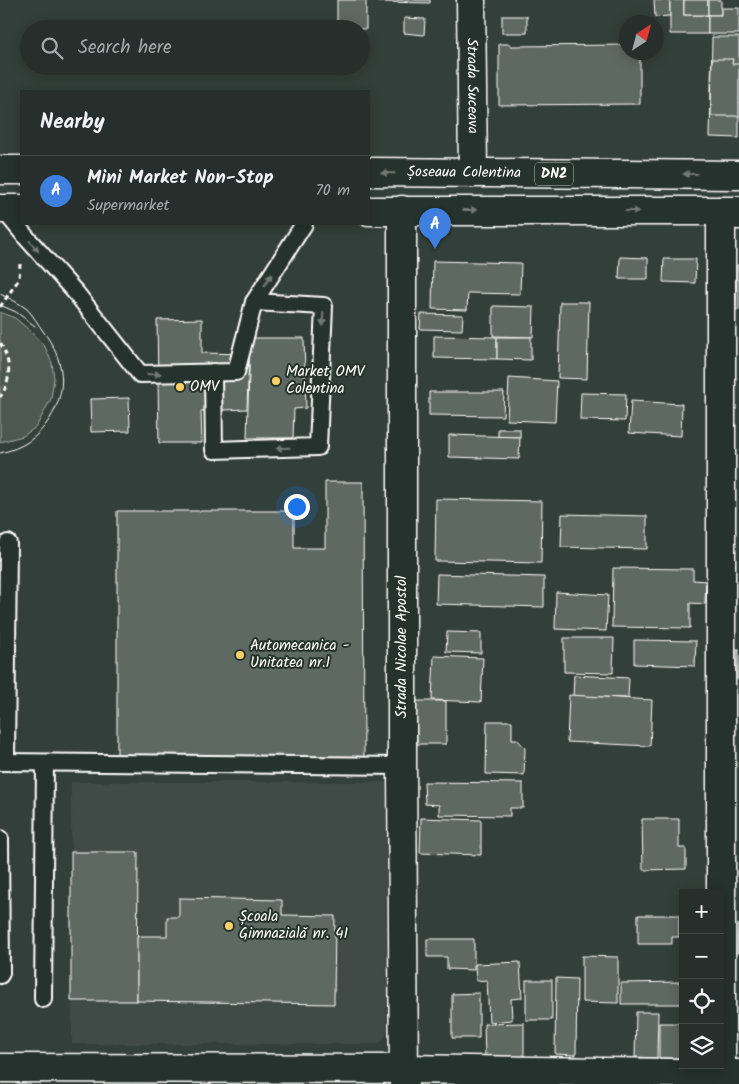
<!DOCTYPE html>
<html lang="en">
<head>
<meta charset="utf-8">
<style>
  body { margin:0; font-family:Kalam,sans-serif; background:#2e3734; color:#f1f3f6 }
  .controls { position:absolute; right:15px; bottom:15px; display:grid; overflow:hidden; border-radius:0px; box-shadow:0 2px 12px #0003 }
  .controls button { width:45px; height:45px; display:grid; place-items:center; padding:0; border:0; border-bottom:1px solid #424a48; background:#262f2c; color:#f1f3f6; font:25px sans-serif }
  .compass { position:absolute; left:619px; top:15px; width:45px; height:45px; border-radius:50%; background:#262f2c; box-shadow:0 2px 12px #0003; rotate:36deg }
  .you { position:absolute; left:296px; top:506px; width:18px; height:18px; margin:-12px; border:4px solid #fff; border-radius:50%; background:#1a73e8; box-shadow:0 0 0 8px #1a73e833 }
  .badge { display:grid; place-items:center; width:32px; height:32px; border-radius:50%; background:#ffd166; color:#fff; font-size:16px; font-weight:700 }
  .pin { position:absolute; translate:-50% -41px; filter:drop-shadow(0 1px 2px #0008) }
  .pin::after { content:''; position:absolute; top:26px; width:18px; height:15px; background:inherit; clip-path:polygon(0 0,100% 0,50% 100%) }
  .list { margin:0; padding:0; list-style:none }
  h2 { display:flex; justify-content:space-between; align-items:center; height:65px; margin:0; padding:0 20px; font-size:21px }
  h2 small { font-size:16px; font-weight:400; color:#a4a9a9 }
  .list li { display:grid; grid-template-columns:32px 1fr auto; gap:15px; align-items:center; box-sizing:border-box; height:70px; padding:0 20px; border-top:1px solid #424a48 }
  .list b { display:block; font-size:19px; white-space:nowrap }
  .list p { margin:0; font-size:16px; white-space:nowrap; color:#a4a9a9 }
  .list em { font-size:16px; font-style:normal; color:#a4a9a9 }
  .icon { flex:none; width:28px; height:28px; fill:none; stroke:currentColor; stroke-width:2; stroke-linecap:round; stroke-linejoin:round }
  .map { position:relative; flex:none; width:739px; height:1084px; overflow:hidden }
  .search { position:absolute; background:#262f2c; box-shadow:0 2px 12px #0003; left:20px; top:20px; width:350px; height:55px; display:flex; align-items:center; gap:12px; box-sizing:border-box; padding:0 18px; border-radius:28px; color:#a4a9a9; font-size:19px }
  .panel { position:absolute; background:#262f2c; box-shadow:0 2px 12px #0003; left:20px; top:90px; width:350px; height:135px; border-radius:0px }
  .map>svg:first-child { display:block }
</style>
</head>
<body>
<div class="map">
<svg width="739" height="1084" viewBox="0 0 739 1084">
  <rect width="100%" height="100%" fill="#333f3a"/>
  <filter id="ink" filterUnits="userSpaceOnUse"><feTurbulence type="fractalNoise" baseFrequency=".02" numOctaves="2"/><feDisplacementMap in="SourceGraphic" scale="10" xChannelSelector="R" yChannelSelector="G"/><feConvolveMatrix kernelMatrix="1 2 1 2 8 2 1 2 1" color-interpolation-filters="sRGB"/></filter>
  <g filter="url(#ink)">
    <polygon fill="#404c47" points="71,782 386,782 387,1031 385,1036 382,1041 378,1044 72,1044"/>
    <polygon fill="#4d5853" stroke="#a6aca9" points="0,312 15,318 29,330 45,347 52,363 54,378 51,399 36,427 23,436 0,442"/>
    <g fill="#5f6964" stroke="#fff">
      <rect x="337" y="0" width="29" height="29"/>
      <polygon points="378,0 430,0 430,3 378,2"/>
      <polygon points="654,0 670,0 670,16 655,17"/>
      <polygon points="670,0 684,0 684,15 708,15 708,34 670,34"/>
      <rect x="684" y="0" width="24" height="15"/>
      <rect x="708" y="0" width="13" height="15"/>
      <polygon points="721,8 739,8 739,34 708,34 708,15 721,15"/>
      <rect x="502" y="16" width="25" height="17"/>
      <polygon points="404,18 425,19 424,35 404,33"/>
      <polygon points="712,37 739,37 739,138 710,137"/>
      <polygon points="499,44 510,44 510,46 626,45 626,52 640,52 640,104 499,105"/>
      <polygon points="712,59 733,59 732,64 739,64 739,116 711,116"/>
      <polygon points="620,257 648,258 648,279 619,279"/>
      <polygon points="664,259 696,259 695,283 663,282"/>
      <polygon points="433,261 521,263 520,294 468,293 467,310 432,309"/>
      <polygon points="737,265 739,265 739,310 736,310"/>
      <polygon points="560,302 589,302 587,379 558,378"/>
      <polygon points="493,306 534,307 533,337 493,336"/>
      <polygon points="421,314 463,315 462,330 420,329"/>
      <polygon points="202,319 202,353 249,354 247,409 201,411 202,443 159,443 157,320"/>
      <polygon points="434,336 497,337 497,359 434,358"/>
      <polygon points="497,337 531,337 531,360 497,359"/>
      <polygon points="250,338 304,338 306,408 294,409 293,438 247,438"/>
      <polygon points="509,378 557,381 555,422 507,420"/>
      <polygon points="429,392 504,392 503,416 429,415"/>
      <polygon points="581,393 626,394 625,421 580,420"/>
      <polygon points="129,398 130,431 91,432 90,399"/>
      <polygon points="631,401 682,404 681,436 629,433"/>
      <rect x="498" y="429" width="22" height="8"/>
      <polygon points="449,435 520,437 519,459 449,457"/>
      <polygon points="325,482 363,482 364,762 117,762 117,511 294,511 294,548 325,548"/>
      <polygon points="436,499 542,501 541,563 435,561"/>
      <polygon points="562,514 647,516 647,549 561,547"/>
      <polygon points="613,568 693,569 693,580 706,581 705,604 690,603 690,628 612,627"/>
      <polygon points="437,574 544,577 544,607 436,604"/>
      <polygon points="556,592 608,595 606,631 555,629"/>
      <polygon points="447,632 481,633 481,653 446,652"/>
      <polygon points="564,638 614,638 613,673 564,672"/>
      <polygon points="634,640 696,641 695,666 634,664"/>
      <rect x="737" y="649" width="2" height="30"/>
      <polygon points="434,656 483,658 481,702 432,700"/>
      <polygon points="574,675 629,678 628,698 573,696"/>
      <polygon points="569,695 652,700 650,746 567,742"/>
      <polygon points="416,701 446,701 446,744 417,744"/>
      <polygon points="487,721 512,721 512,739 517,739 525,748 524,775 486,774"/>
      <polygon points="424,782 523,783 523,808 510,808 510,816 439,815 439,805 425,804"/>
      <polygon points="421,818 481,820 481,855 420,853"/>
      <polygon points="642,819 679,819 679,848 686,848 686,869 643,870"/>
      <polygon points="71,852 138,852 137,1001 71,1001"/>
      <polygon points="179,898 282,900 282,915 335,916 334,1004 137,1001 137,936 167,936 167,917 179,917"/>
      <polygon points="638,915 679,915 679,937 672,937 672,944 638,944"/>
      <polygon points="738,924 739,925 739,953 737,953"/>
      <polygon points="427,939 474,939 474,970 447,969 447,957 427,957"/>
      <polygon points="582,956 618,957 618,1003 582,1002"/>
      <polygon points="520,962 522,998 511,999 512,1020 489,1022 487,980 476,981 475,964"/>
      <polygon points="556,978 577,979 576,1055 555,1054"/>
      <rect x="526" y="980" width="26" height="40"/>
      <polygon points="683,982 683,1004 621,1004 621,983"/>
      <polygon points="479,993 479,1038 452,1038 452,994"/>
      <polygon points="636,1012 658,1012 657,1058 635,1057"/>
      <polygon points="524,1023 524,1057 485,1057 484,1024"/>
      <rect x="659" y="1023" width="24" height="35"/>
    </g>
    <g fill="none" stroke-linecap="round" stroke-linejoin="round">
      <g stroke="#fff" stroke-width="20">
        <g id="lane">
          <polyline points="3,209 25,236 76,293 140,374 236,372 254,302 304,224"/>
          <polyline points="213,372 214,450 318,447 324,306 254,302"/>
          <polyline points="0,762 402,766"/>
          <polyline points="6,762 8,543"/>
          <polyline points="0,839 1,973 0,975"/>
          <polyline points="43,999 45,763"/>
        </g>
      </g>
      <g stroke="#fff" stroke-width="31">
        <g id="street">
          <path id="s1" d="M471,0L473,173"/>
          <polyline points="402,210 402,766 404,1084"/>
          <polyline points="0,1068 404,1069 738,1074"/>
          <polyline points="721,1084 721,211 739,215"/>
        </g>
      </g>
      <g stroke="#fff" stroke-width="31">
        <g id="primary">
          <polyline points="0,170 21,170"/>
          <path id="s2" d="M369,172L739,175"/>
          <polyline points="0,209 21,209"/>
          <polyline points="369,211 739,211"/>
        </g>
      </g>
      <g stroke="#fff" stroke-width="3" stroke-dasharray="5 4" stroke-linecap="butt">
        <polyline points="0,307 19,279 20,264"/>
        <path d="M0,343C11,360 12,381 0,397"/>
      </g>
      <use href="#lane" stroke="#26332d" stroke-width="16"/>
      <use href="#street" stroke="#26332d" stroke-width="28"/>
      <use href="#primary" stroke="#26332d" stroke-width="28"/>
      <g stroke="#fff" stroke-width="1">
        <path d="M0,294C9,298 19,303 27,309C33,315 38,324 43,331C64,359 69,389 49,420C36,439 23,448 0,453"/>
        <polyline points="0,305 16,312 35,326"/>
      </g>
    </g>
    <defs><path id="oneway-solid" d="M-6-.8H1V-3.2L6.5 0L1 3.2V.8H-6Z" transform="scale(1.25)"/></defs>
    <g fill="#727a76">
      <use href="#oneway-solid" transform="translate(388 173) rotate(-179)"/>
      <use href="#oneway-solid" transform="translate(690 174) rotate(-180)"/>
      <use href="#oneway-solid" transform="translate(470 210)"/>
      <use href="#oneway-solid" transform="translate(632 211)"/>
      <use href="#oneway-solid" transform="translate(34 246) rotate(49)"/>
      <use href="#oneway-solid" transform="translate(268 280) rotate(-57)"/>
      <use href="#oneway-solid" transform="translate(323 319) rotate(92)"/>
      <use href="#oneway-solid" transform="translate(154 374) rotate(-1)"/>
      <use href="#oneway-solid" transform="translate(283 448) rotate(178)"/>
    </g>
  </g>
  <g fill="#ffd166" stroke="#26332d" stroke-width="2">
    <circle cx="276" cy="381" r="5"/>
    <circle cx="180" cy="387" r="5"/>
    <circle cx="240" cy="655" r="5"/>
    <circle cx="229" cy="926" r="5"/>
  </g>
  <g text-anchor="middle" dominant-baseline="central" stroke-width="4" stroke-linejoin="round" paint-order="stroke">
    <rect fill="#26332d" stroke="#bec2c0" stroke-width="1" x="535" y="162.5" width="38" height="23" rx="4"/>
    <g font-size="14" font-weight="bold" fill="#fff">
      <text x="554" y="174">DN2</text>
    </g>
    <g font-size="15" fill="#fff" stroke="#26332d">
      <text stroke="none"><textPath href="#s1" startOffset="86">Strada Suceava</textPath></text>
      <text stroke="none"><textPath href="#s2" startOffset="95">Șoseaua Colentina</textPath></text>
      <text transform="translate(402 647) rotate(-90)">Strada Nicolae Apostol</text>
    </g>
    <g font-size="15" fill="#fff" stroke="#26332d" text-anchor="start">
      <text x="286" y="372">Market OMV<tspan x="286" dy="17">Colentina</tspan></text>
      <text x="190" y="387">OMV</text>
      <text x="250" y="646">Automecanica -<tspan x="250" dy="17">Unitatea nr.1</tspan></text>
      <text x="239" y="917">Școala<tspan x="239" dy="17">Gimnazială nr. 41</tspan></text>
    </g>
  </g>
</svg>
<div class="controls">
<button>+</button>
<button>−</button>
<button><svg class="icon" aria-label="locate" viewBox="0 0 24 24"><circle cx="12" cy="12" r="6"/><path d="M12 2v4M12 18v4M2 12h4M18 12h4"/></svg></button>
<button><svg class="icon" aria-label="layers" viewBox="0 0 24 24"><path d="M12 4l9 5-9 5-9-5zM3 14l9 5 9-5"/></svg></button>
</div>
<svg class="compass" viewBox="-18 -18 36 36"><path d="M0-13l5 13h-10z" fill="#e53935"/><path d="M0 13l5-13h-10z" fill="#a4a9a9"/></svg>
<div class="you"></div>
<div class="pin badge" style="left:435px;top:249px;background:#3f7fe0">A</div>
<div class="search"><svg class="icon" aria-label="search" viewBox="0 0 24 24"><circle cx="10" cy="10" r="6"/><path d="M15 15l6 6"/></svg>Search here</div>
<section class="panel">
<h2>Nearby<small></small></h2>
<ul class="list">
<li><span class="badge" style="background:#3f7fe0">A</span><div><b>Mini Market Non-Stop</b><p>Supermarket</p></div><em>70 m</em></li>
</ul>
</section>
</div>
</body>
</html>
